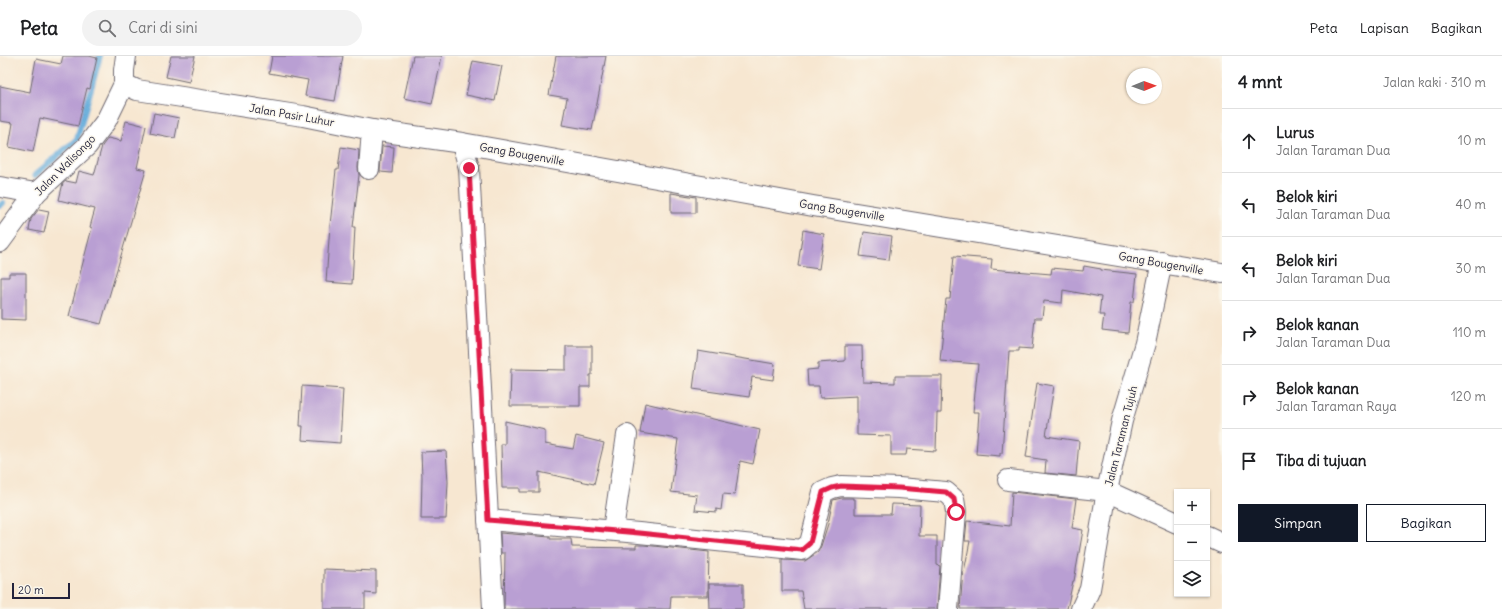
<!DOCTYPE html>
<html lang="id">
<head>
<meta charset="utf-8">
<style>
  body { margin:0; font-family:Delius,sans-serif; background:#f2f2f2; color:#202124 }
  .controls { position:absolute; right:12px; bottom:12px; display:grid; overflow:hidden; border-radius:0px; box-shadow:0 1px 3px #0004 }
  .controls button { width:36px; height:36px; display:grid; place-items:center; padding:0; border:0; border-bottom:1px solid #e0e0e0; background:#fff; color:#202124; font:20px sans-serif }
  .compass { position:absolute; left:1126px; top:12px; width:36px; height:36px; border-radius:50%; background:#fff; box-shadow:0 1px 3px #0004; rotate:89deg }
  .scale { position:absolute; left:12px; bottom:10px; width:58px; box-sizing:border-box; padding-left:4px; border:2px solid #22223b; border-top:0; font-size:11px; line-height:14px; white-space:nowrap; color:#22223b; -webkit-text-stroke:3px #fbf7ec; paint-order:stroke }
  .stop { position:absolute; width:12px; height:12px; margin:-9px; border:3px solid #e11d48; border-radius:50%; background:#fff }
  .stop.end { background:#e11d48; border-color:#fff; box-shadow:0 1px 4px #0008 }
  .list { margin:0; padding:0; list-style:none }
  h2 { display:flex; justify-content:space-between; align-items:center; height:52px; margin:0; padding:0 16px; font-size:17px }
  h2 small { font-size:13px; font-weight:400; color:#757577 }
  .list li { display:grid; grid-template-columns:26px 1fr auto; gap:12px; align-items:center; box-sizing:border-box; height:64px; padding:0 16px; border-top:1px solid #e0e0e0 }
  .list b { display:block; font-size:15px; white-space:nowrap }
  .list p { margin:0; font-size:13px; white-space:nowrap; color:#757577 }
  .list em { font-size:13px; font-style:normal; color:#757577 }
  .actions { display:flex; gap:8px; padding:12px 16px }
  .actions a { flex:1; padding:9px 0; border:1px solid #111827; border-radius:0px; text-align:center; font-size:14px; color:#111827 }
  .actions .main { background:#111827; color:#fff }
  .icon { flex:none; width:22px; height:22px; fill:none; stroke:currentColor; stroke-width:2; stroke-linecap:round; stroke-linejoin:round }
  .map { position:relative; flex:none; width:1222px; height:553px; overflow:hidden }
  header { display:flex; align-items:center; gap:24px; box-sizing:border-box; height:56px; padding:0 20px; background:#fff; border-bottom:1px solid #e0e0e0 }
  header strong { font-size:19px }
  nav { display:flex; gap:22px; margin-inline-start:auto; font-size:14px }
  .search { width:280px; height:36px; background:#f2f2f2; display:flex; align-items:center; gap:10px; box-sizing:border-box; padding:0 14px; border-radius:22px; color:#757577; font-size:15px }
  main { display:flex }
  aside { flex:1; background:#fff }
  .map>svg:first-child { display:block }
</style>
</head>
<body>
<header>
<strong>Peta</strong>
<div class="search"><svg class="icon" aria-label="search" viewBox="0 0 24 24"><circle cx="10" cy="10" r="6"/><path d="M15 15l6 6"/></svg>Cari di sini</div>
<nav><a>Peta</a><a>Lapisan</a><a>Bagikan</a></nav>
</header>
<main>
<div class="map">
<svg width="1222" height="553" viewBox="0 0 1222 553">
  <rect width="100%" height="100%" fill="#fbf7ec"/>
  <filter id="ink" filterUnits="userSpaceOnUse"><feTurbulence type="fractalNoise" baseFrequency=".025" numOctaves="2"/><feDisplacementMap in="SourceGraphic" scale="8" xChannelSelector="R" yChannelSelector="G"/><feConvolveMatrix kernelMatrix="1 2 1 2 8 2 1 2 1" color-interpolation-filters="sRGB"/></filter>
  <filter id="wash" filterUnits="userSpaceOnUse"><feTurbulence type="fractalNoise" baseFrequency=".012" numOctaves="4" result="noise"/><feDisplacementMap in="SourceGraphic" scale="16" xChannelSelector="R" yChannelSelector="G"/><feGaussianBlur stdDeviation="0.9" result="paint"/><feColorMatrix in="noise" values="0 0 0 0 0 0 0 0 0 0 0 0 0 0 0 0 0 1.4 0 .05"/><feComposite in="paint" operator="in"/></filter>
  <g filter="url(#wash)">
    <rect width="100%" height="100%" fill="#f7e7d1"/>
    <g fill="none" stroke-linecap="round" stroke-linejoin="round">
      <g stroke="#64abda" stroke-width="6">
        <polyline points="35,119 77,83 100,0"/>
        <polyline points="0,150 3,147"/>
      </g>
    </g>
    <g id="blocks">
      <g fill="#b99fd3">
        <polygon points="63,0 89,0 97,2 90,33 87,32 78,70 40,62 33,96 9,91 13,67 0,65 0,30 30,36 36,3 61,8"/>
        <polygon points="171,0 195,0 189,26 166,21"/>
        <polygon points="272,0 343,0 335,45 305,40 308,24 269,17"/>
        <polygon points="413,0 442,0 432,48 404,42"/>
        <polygon points="556,0 606,0 592,74 562,69 567,42 549,39"/>
        <polygon points="473,5 502,10 495,45 466,39"/>
        <polygon points="154,57 179,62 175,82 150,77"/>
        <polygon points="126,65 146,70 137,112 146,114 101,268 69,260 92,172 90,171 95,153 59,144 63,127 66,125 76,127 79,115 94,119 102,90 108,82 121,85"/>
        <polygon points="382,90 394,91 392,117 380,116"/>
        <polygon points="341,91 359,94 358,112 359,119 353,171 355,171 352,228 326,226 330,169 336,114 338,114"/>
        <polygon points="671,137 696,141 696,157 671,157"/>
        <polygon points="39,153 49,155 44,177 29,174 31,163"/>
        <polygon points="803,174 824,178 819,213 798,210"/>
        <polygon points="864,176 892,180 889,204 860,200"/>
        <polygon points="954,200 992,203 991,213 1051,218 1052,212 1083,215 1084,210 1101,213 1101,214 1137,218 1134,246 1131,246 1128,277 1102,274 1104,259 1099,259 1101,241 1063,234 1062,247 1044,245 1042,262 1035,262 1032,293 1019,292 1019,295 1009,295 1002,397 1000,397 1000,400 976,398 979,356 973,356 978,308 940,305 946,243 950,243"/>
        <polygon points="9,217 26,217 26,264 1,263 1,221 9,221"/>
        <polygon points="566,290 592,290 592,319 590,319 590,331 580,331 580,350 510,350 511,313 566,314"/>
        <polygon points="845,290 862,290 863,326 895,327 895,320 942,320 941,357 937,357 936,395 907,393 906,399 891,399 891,380 857,379 857,340 820,342 819,330 808,330 807,314 818,313 818,307 845,305"/>
        <polygon points="698,295 775,308 773,324 752,321 749,341 693,333"/>
        <polygon points="1037,327 1054,330 1046,380 1079,385 1076,420 1045,417 1046,404 1026,401"/>
        <polygon points="302,330 343,333 340,387 302,384 303,370 300,370"/>
        <polygon points="645,347 760,374 753,408 740,405 735,439 723,438 721,454 716,453 716,456 695,454 697,439 671,436 678,383 640,377"/>
        <polygon points="505,365 545,374 545,388 573,393 576,380 604,387 594,428 539,416 539,436 520,436 520,432 502,432 501,388 505,388"/>
        <polygon points="446,395 448,426 446,463 421,463 422,422 421,396"/>
        <polygon points="1012,436 1076,443 1072,472 1083,474 1074,525 1073,525 1067,553 960,553 963,515 964,516 970,485 965,485 967,465 1010,470"/>
        <polygon points="842,442 853,442 853,444 855,444 855,458 891,458 892,448 920,449 919,480 937,480 937,509 940,510 937,553 804,553 801,535 782,535 782,504 805,505 818,496 821,490 828,468 833,444"/>
        <polygon points="500,477 550,481 550,483 571,483 572,491 636,492 636,489 644,489 709,496 708,540 671,540 670,553 504,553 505,497 501,497"/>
        <polygon points="324,513 376,515 376,538 365,537 365,553 324,553"/>
        <polygon points="709,528 743,528 743,553 710,553"/>
      </g>
    </g>
  </g>
  <g filter="url(#ink)">
    <use href="#blocks" fill-opacity="0" stroke="#6d6770" stroke-width="1"/>
    <g fill="none" stroke-linecap="round" stroke-linejoin="round">
      <g stroke="#6d6770" stroke-width="22">
        <g id="minor">
          <polyline points="124,28 137,34 303,60 372,74 462,87 813,150 1222,217"/>
          <polyline points="462,87 469,112 493,553"/>
          <polyline points="369,113 372,74"/>
          <polyline points="0,131 36,137"/>
          <polyline points="0,186 36,137 87,90 106,65 124,28 124,14 126,0"/>
          <polyline points="1008,424 1107,435 1177,467"/>
          <polyline points="488,464 639,477 802,494 810,487 823,436 832,432 841,430 899,432 946,436 954,443 956,456 948,553"/>
          <polyline points="613,474 627,379"/>
          <polyline points="1207,480 1222,487"/>
          <polyline points="1081,553 1090,533 1107,435 1122,365 1145,287 1162,206"/>
        </g>
      </g>
      <use href="#minor" stroke="#fff" stroke-width="20"/>
    </g>
  </g>
  <g fill="none" stroke-linecap="round" stroke-linejoin="round" filter="url(#ink)">
    <polyline stroke="#e11d48" stroke-width="5" points="469,112 488,464 639,477 802,494 810,487 823,436 832,432 841,430 899,432 946,436 954,443 956,456"/>
  </g>
  <g text-anchor="middle" dominant-baseline="central" stroke-width="3" stroke-linejoin="round" paint-order="stroke">
    <g font-size="11" fill="#22223b" stroke="#fbf7ec">
      <text transform="translate(292 59) rotate(10)">Jalan Pasir Luhur</text>
      <text transform="translate(522 98) rotate(10)">Gang Bougenville</text>
      <text transform="translate(65 109) rotate(-45)">Jalan Walisongo</text>
      <text transform="translate(842 154) rotate(9)">Gang Bougenville</text>
      <text transform="translate(1161 207) rotate(10)">Gang Bougenville</text>
      <text transform="translate(1121 380) rotate(-76)">Jalan Taraman Tujuh</text>
    </g>
  </g>
</svg>
<div class="controls">
<button>+</button>
<button>−</button>
<button><svg class="icon" aria-label="layers" viewBox="0 0 24 24"><path d="M12 4l9 5-9 5-9-5zM3 14l9 5 9-5"/></svg></button>
</div>
<svg class="compass" viewBox="-18 -18 36 36"><path d="M0-13l5 13h-10z" fill="#e53935"/><path d="M0 13l5-13h-10z" fill="#757577"/></svg>
<div class="scale">20 m</div>
<div class="stop" style="left:956px;top:456px"></div>
<div class="stop end" style="left:469px;top:112px"></div>
</div>
<aside>
<h2>4 mnt<small>Jalan kaki · 310 m</small></h2>
<ul class="list">
<li><svg class="icon" aria-label="ahead" viewBox="0 0 24 24"><path d="M12 20V5M6 11l6-6 6 6"/></svg><div><b>Lurus</b><p>Jalan Taraman Dua</p></div><em>10 m</em></li>
<li><svg class="icon" aria-label="left" viewBox="0 0 24 24"><path d="M17 20v-9H6M10 6l-5 5 5 5"/></svg><div><b>Belok kiri</b><p>Jalan Taraman Dua</p></div><em>40 m</em></li>
<li><svg class="icon" aria-label="left" viewBox="0 0 24 24"><path d="M17 20v-9H6M10 6l-5 5 5 5"/></svg><div><b>Belok kiri</b><p>Jalan Taraman Dua</p></div><em>30 m</em></li>
<li><svg class="icon" aria-label="right" viewBox="0 0 24 24"><path d="M7 20v-9h11M14 6l5 5-5 5"/></svg><div><b>Belok kanan</b><p>Jalan Taraman Dua</p></div><em>110 m</em></li>
<li><svg class="icon" aria-label="right" viewBox="0 0 24 24"><path d="M7 20v-9h11M14 6l5 5-5 5"/></svg><div><b>Belok kanan</b><p>Jalan Taraman Raya</p></div><em>120 m</em></li>
<li><svg class="icon" aria-label="arrive" viewBox="0 0 24 24"><path d="M6 21V4h12l-3 4 3 4H6"/></svg><div><b>Tiba di tujuan</b></div></li>
</ul>
<div class="actions"><a class="main">Simpan</a><a>Bagikan</a></div>
</aside>
</main>
</body>
</html>
